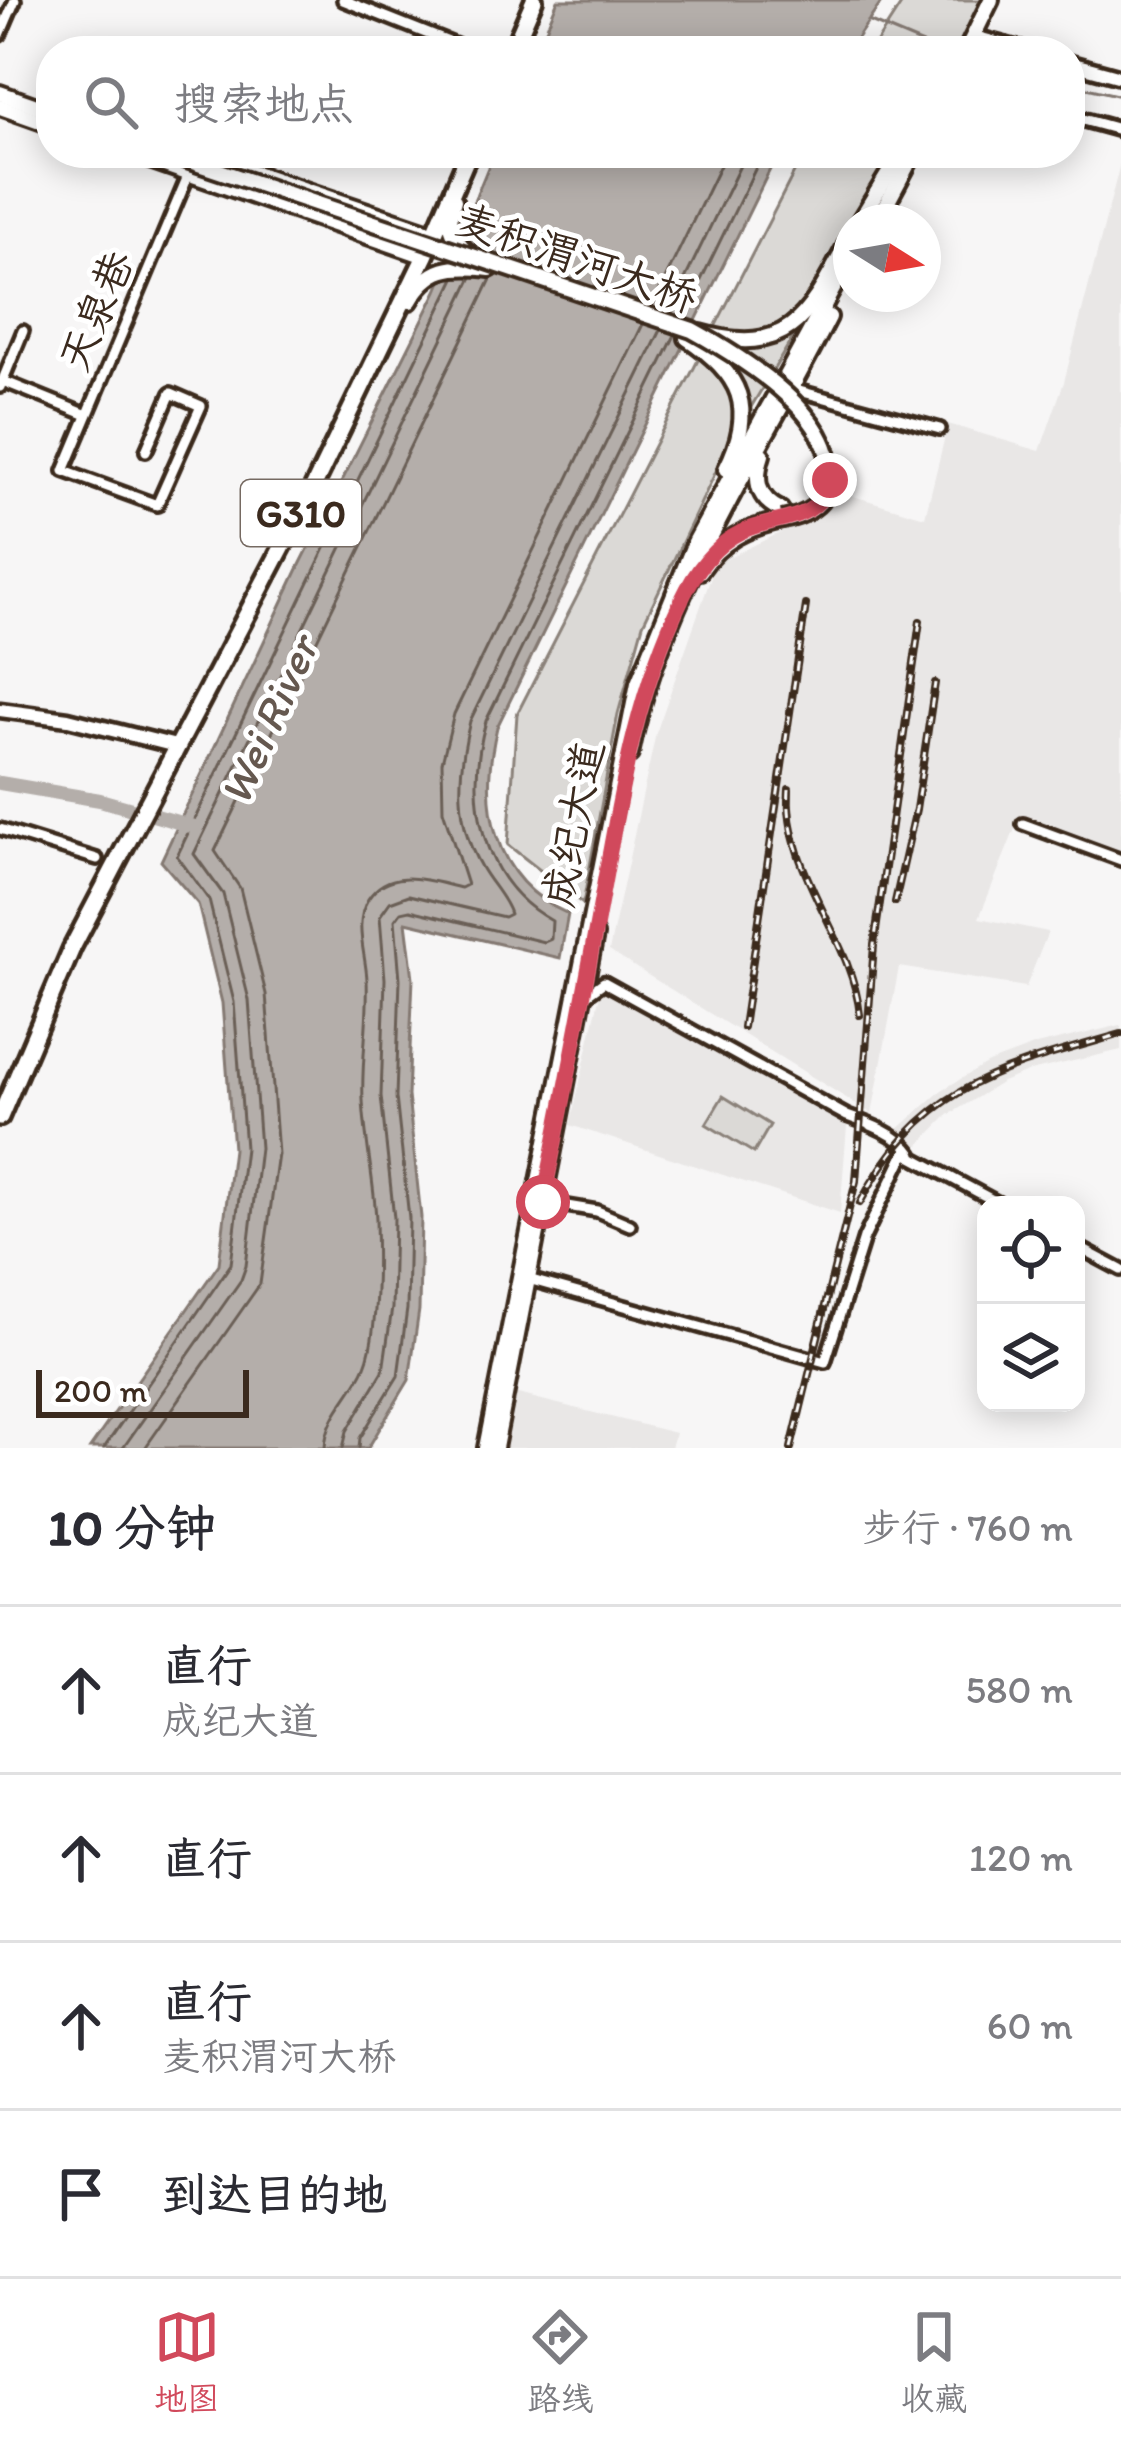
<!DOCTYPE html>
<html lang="zh">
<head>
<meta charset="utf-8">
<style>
  body { margin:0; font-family:Itim,"LXGW WenKai TC",sans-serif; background:#f7f7f7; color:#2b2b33 }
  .controls { position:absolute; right:36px; bottom:36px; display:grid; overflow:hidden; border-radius:24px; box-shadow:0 6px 30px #0003 }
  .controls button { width:108px; height:108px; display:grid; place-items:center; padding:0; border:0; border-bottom:3px solid #e1e1e2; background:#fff; color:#2b2b33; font:60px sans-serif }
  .compass { position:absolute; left:833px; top:204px; width:108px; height:108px; border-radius:50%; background:#fff; box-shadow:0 6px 30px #0003; rotate:101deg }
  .scale { position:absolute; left:36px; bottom:30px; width:213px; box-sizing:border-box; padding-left:12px; border:6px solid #3b2a1e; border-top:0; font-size:33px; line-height:42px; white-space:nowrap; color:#3b2a1e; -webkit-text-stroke:9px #fff; paint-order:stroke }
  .stop { position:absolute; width:36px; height:36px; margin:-27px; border:9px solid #d1495b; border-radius:50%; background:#fff }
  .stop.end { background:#d1495b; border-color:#fff; box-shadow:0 3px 12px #0008 }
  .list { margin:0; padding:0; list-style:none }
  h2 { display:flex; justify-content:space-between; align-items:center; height:156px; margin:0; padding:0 48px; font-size:51px }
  h2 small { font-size:39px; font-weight:400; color:#7c7c81 }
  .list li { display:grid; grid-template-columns:78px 1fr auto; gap:36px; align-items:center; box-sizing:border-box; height:168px; padding:0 48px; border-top:3px solid #e1e1e2 }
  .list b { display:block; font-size:45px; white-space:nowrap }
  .list p { margin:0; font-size:39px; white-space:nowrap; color:#7c7c81 }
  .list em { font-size:39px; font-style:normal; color:#7c7c81 }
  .icon { flex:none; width:66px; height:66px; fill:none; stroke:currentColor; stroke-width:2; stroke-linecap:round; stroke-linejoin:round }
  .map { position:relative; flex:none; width:1121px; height:1448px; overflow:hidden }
  .search { position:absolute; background:#fff; box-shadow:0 6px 30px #0003; left:36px; right:36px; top:36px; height:132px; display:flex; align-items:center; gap:30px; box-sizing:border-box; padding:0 42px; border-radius:48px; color:#7c7c81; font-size:45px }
  .sheet { height:828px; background:#fff }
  nav { display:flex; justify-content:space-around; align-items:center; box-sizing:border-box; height:168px; border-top:3px solid #e1e1e2; background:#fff; font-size:33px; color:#7c7c81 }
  nav a { display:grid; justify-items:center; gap:6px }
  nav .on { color:#d1495b }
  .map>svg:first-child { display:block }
</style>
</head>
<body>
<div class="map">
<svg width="1121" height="1448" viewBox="0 0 1121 1448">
  <rect width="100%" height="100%" fill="#f7f6f6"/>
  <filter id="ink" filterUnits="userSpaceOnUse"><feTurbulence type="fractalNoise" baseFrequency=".00833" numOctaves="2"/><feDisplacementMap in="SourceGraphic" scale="24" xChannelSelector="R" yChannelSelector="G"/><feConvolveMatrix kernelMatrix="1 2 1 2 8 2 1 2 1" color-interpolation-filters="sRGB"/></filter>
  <g filter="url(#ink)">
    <g fill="#e9e7e6">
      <polygon points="1121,160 1121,856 1019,819 979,918 1048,932 1026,987 899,967 872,1114 609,951 656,733 716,563 820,514 836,491 925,517 948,424 1040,451 1064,382"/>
      <polygon points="601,990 847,1126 840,1213 570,1125"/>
      <polygon points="1121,1025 1121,1050 1030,1071 1002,1082 947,1116 917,1147 897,1130 942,1090 988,1063 1036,1045"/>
      <polygon points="510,1392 675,1433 671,1448 500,1448"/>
    </g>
    <g fill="#dbd9d6" stroke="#8b827a" stroke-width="3">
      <polygon points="904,0 998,0 965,51 871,51"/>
      <polygon points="804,153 904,153 862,222 851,222 851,241 730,442 643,624 618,714 583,904 508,845 517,714"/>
      <polygon points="723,1096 770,1125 754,1153 706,1124"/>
    </g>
    <g fill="#b4aeaa" stroke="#847972" stroke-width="3">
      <polygon points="558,0 883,0 848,51 537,51"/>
      <path d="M494,153H778L497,727C479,802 490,879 568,914L560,958L406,922L413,978L408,1096L421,1217L419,1310L409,1380L368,1448H90L219,1264L233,1149L222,1003L198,904L161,861L297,571L437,291Z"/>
    </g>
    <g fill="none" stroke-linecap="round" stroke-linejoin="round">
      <g stroke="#6b5f56" stroke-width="3">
        <polyline points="652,306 726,153"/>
        <polyline points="669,312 746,153"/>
        <polyline points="683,317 763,153"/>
        <polyline points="104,1448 231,1264 245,1148 234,1002 209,900 177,856 455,278"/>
        <polyline points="123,1448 241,1280 246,1266 260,1148 249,1000 223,894 194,854 472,277"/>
        <polyline points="145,1448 260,1284 278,1154 266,994 240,888 215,851 491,279"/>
        <path d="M325,1448C326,1415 353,1395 365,1366C378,1335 377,1255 376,1219C374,1180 365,1140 363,1100C361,1060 369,1020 367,980C366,954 353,923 368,899C390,865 430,881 461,888L467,885L443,810L442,762L454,714L643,324"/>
        <path d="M343,1448L347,1431L383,1371L392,1308L394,1218L381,1096L385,979L380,916L390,902L409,895L504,917L510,914C506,899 489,882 481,867C454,821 458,770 470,721L661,330"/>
        <path d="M359,1448L360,1438L398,1376L407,1309L409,1218L396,1097L400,979L395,920L401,912L410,910L544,942L551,939L552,921C479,881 465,796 486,721L675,335"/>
      </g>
      <g stroke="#847972" stroke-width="3">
        <polyline points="868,21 923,44"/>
        <polyline points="1070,84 1121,96"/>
      </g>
      <polyline stroke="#b4aeaa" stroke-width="14" points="0,783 100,800 195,827"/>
      <g stroke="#3b2a1e" stroke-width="18">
        <g id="minor">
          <polyline points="343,0 471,51"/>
          <polyline points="0,35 15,0"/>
          <polyline points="3,381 87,415"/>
          <polyline points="0,387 23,331"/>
          <polyline points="792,389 940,429"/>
          <polyline points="146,451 171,393 201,406 157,505 64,471 188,176"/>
          <polyline points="1023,824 1121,860"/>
          <polyline points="0,829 97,859"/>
          <path d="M586,995L604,982L847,1116C870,1124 898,1134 912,1154"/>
          <polyline points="543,1202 597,1211 630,1225"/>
          <polyline points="1076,1246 1121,1270"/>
          <polyline points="528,1279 825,1362 864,1238 905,1153 1002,1205"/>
        </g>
      </g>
      <g stroke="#3b2a1e" stroke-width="20">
        <polyline id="tertiary" points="1070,116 1121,130"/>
      </g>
      <g stroke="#3b2a1e" stroke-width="21">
        <g id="secondary">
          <polyline points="974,37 1026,51"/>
          <polyline points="1070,63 1121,77"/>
          <polyline points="0,710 68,719 176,746"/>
        </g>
      </g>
      <g stroke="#3b2a1e" stroke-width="22">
        <g id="primary">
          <polyline points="966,51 991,0"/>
          <polyline points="0,93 51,111"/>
          <polyline points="0,107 51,125"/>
          <polyline points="130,153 425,256"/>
          <polyline points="196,153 435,234"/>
          <path d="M454,200C446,222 451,239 470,254"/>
          <polyline points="859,222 901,153"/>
          <polyline points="877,222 914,153"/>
          <path d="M410,301C430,266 452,265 490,269"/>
          <path d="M701,333C795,360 812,307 851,236"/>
          <path d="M687,338C741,374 757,408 726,469"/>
          <path d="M762,455C754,479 757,499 781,510"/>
          <path d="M700,571C721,540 746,528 782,520"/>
          <path d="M630,754C662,595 757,459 829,317"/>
          <polyline points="486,1448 638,683 695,542 851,256"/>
          <polyline points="495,1448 595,935"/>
        </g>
      </g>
      <g stroke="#3b2a1e" stroke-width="24">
        <g id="trunk">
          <polyline points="512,51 534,0"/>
          <polyline points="0,1117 72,948 311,492 425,256 469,153"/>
        </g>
      </g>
      <use href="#minor" stroke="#fff" stroke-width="9"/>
      <use href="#tertiary" stroke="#fff" stroke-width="10"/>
      <use href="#secondary" stroke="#fff" stroke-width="12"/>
      <use href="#primary" stroke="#fff" stroke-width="14"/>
      <use href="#trunk" stroke="#fff" stroke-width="15"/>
      <g stroke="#3b2a1e" stroke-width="8">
        <g id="rail">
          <path d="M789,789C783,872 852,936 860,1015"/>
          <polyline points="895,902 916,809 935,683"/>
          <polyline points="743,1027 806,605"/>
          <path d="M860,1203C923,1084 1000,1069 1121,1034"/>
          <polyline points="816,1342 856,1181 874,945 920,621"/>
          <polyline points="791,1448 820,1329"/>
        </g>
      </g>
      <use href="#rail" stroke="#fff" stroke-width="3" stroke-dasharray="9" stroke-linecap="butt"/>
      <g stroke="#3b2a1e" stroke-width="22" stroke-linecap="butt">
        <path id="primary-bridge" d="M175,156L692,330C739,356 840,416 829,482C825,506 804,516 782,520"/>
      </g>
      <use href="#primary-bridge" stroke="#fff" stroke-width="14"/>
    </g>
  </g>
  <g fill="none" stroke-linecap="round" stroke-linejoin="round" filter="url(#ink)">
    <path stroke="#d1495b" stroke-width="15" d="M543,1202C563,1104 582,1005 600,906C619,802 635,695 682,599C694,573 715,544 741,532C774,516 820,524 830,480"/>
  </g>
  <g text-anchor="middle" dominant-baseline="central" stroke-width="10" stroke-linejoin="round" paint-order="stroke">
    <rect fill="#fff" stroke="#766a62" stroke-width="3" x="241" y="480" width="120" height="66" rx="9"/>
    <g font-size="39" font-weight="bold" fill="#3b2a1e">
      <text x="301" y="513">G310</text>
    </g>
    <g font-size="42" fill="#3b2a1e" stroke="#fff">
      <text transform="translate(577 258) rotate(19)">麦积渭河大桥</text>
      <text transform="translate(96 311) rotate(-67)">天泉巷</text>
      <text transform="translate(573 824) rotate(-79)">成纪大道</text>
    </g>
    <g font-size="45" font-style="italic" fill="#65584f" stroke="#fff">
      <text transform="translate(268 720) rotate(-66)">Wei River</text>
    </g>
  </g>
</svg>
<div class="controls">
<button><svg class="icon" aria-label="locate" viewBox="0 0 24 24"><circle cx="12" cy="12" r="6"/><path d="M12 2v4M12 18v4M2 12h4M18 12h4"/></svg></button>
<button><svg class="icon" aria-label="layers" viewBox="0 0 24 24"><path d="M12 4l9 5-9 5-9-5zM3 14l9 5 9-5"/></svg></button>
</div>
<svg class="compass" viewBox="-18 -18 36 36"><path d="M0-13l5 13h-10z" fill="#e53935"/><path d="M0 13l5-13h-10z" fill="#7c7c81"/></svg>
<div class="scale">200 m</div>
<div class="stop" style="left:543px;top:1202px"></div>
<div class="stop end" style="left:830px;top:480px"></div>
<div class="search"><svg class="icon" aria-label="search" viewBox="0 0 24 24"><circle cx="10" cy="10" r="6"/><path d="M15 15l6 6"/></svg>搜索地点</div>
</div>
<section class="sheet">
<h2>10 分钟<small>步行 · 760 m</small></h2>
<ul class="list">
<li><svg class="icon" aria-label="ahead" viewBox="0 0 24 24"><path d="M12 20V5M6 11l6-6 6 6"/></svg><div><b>直行</b><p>成纪大道</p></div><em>580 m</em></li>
<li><svg class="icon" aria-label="ahead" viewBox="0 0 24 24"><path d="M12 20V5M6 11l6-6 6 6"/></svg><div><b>直行</b></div><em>120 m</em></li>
<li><svg class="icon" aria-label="ahead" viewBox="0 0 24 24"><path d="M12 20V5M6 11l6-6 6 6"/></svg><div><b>直行</b><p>麦积渭河大桥</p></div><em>60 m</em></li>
<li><svg class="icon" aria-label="arrive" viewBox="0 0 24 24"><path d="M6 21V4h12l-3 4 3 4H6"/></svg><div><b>到达目的地</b></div></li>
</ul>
</section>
<nav>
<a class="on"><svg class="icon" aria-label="map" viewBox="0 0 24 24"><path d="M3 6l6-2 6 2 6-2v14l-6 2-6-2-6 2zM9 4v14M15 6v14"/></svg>地图</a>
<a><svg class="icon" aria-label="directions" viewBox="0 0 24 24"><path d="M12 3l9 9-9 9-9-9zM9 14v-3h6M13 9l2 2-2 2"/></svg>路线</a>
<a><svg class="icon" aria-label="saved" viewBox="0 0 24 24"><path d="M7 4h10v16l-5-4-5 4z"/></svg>收藏</a>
</nav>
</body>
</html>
